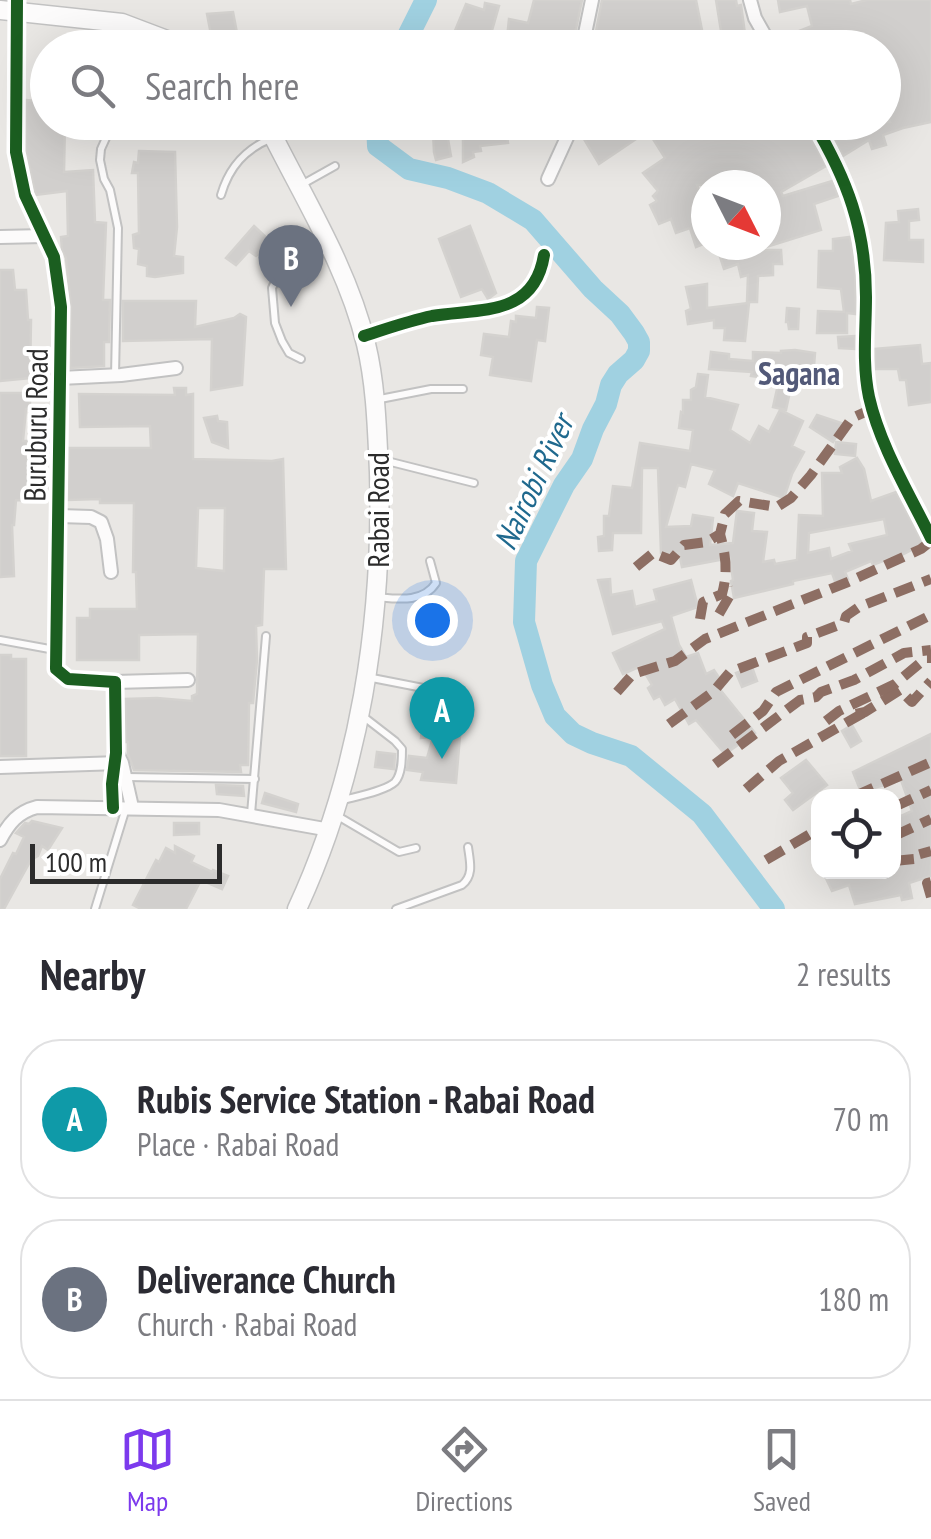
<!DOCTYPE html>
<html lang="en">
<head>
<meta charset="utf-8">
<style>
  body { margin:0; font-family:"PT Sans Narrow",sans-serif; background:#f7f7f7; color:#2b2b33 }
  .controls { position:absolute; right:30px; bottom:30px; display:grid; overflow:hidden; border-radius:20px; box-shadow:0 10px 40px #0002 }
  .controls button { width:90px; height:90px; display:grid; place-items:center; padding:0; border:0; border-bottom:2px solid #e1e1e2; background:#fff; color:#2b2b33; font:50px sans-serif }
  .compass { position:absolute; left:691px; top:170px; width:90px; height:90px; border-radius:50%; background:#fff; box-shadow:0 10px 40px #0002; rotate:132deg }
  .scale { position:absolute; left:30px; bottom:25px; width:192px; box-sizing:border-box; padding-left:10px; border:5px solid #2c2c2c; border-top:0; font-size:28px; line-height:35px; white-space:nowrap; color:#2c2c2c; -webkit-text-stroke:8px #fff; paint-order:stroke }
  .you { position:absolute; left:432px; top:620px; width:35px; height:35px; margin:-25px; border:8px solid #fff; border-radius:50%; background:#1a73e8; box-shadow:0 0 0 15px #1a73e833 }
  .badge { display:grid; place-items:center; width:65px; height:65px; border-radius:50%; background:#7c3aed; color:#fff; font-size:32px; font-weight:700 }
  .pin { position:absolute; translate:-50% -82px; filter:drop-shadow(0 2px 5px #0008) }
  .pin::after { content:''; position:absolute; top:52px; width:35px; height:30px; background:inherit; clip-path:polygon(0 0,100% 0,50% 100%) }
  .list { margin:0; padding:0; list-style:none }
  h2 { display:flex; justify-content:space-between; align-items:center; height:130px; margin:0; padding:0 40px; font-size:42px }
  h2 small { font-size:32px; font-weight:400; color:#7c7c81 }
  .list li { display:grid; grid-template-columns:65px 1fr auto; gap:30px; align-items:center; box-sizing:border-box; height:160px; margin:0 20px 20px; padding:0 20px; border:2px solid #e1e1e2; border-radius:40px }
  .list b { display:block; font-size:38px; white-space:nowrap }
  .list p { margin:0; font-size:32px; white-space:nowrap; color:#7c7c81 }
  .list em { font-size:32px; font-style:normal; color:#7c7c81 }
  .icon { flex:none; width:55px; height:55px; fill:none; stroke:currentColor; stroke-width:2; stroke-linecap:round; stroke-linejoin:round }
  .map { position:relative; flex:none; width:931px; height:909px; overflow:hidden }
  .search { position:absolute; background:#fff; box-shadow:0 10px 40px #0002; left:30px; right:30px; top:30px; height:110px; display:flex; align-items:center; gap:25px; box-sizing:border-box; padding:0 35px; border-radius:55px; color:#7c7c81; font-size:38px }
  .sheet { height:490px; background:#fff }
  nav { display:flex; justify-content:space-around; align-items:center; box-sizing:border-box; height:140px; border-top:2px solid #e1e1e2; background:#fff; font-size:28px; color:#7c7c81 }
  nav a { display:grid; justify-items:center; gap:5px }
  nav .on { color:#7c3aed }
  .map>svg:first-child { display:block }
</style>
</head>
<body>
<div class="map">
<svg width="931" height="909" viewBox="0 0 931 909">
  <rect width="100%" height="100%" fill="#e9e7e4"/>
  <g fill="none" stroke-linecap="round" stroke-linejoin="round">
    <g stroke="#a0d1e1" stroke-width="22">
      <polyline points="402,48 426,0"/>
      <polyline points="377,122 378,146 409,169 448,178 488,193 533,220 593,289 620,314 634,333 639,342 639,351 634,360 618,374 611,385 606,404 593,429 582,459 564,485 526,561 524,622 542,685 555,716 573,734 592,743 631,756 702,814 774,909"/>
    </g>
  </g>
  <g fill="#d1cfcd" stroke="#d4d2cf" stroke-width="2.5" fill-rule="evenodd">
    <polygon points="534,0 582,0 572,48 542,44 542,48 506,48 509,19 528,23"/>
    <polygon points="602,0 696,0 703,35 686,38 688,48 639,48 637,33 614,35 617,48 596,48 594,42"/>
    <polygon points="716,0 736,0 737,6 741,5 747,48 737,48 735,35 722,37"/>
    <polygon points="778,0 850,0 851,4 867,0 931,0 931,122 903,128 883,135 886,145 872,149 869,140 843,156 825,122 890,122 884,103 888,101 884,83 884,48 806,48 806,45 782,48 779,40 800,34 799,31 812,26 807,6 780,12"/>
    <polygon points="485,3 499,6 487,48 452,38 466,4 484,10"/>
    <polygon points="233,12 238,38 212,40 207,14"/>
    <polygon points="26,100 46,102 46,122 65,122 64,172 93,170 95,222 106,223 103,300 110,300 109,342 104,342 104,366 70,368 71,307 66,258 62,250 61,237 68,236 67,191 36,195 35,192 26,151"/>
    <polygon points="434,122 445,122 451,156 436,160 434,152 433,132 436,132"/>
    <polygon points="463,122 505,122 508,143 480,146 481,151 473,152 474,157 463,162"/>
    <polygon points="598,122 601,122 607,132 622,122 682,122 689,133 705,122 785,122 787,135 804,126 826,166 781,192 783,196 832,181 838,196 814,204 821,230 766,247 766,185 697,185 706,207 706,210 702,214 706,229 706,243 696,247 690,228 676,233 671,219 659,224 650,205 657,201 653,196 658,191 643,173 665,158 648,131 599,164 581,134"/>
    <polygon points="139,151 175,152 177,227 174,256 183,257 183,273 155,277 147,276 147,266 138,264 139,249 134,248 133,235 139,233 138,173 132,173 134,162 138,163"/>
    <polygon points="918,209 919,220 909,221 909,240 923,240 923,262 884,260 886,223 899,222 898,211"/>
    <polygon points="254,226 272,243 256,256 249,251 236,265 226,258"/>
    <polygon points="470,226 496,293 488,299 482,289 461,297 439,239"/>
    <polygon points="850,237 855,273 856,314 847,313 847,333 817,333 818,311 844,312 841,289 818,287 819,251 833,251 833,239"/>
    <polygon points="716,245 749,245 750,250 781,250 782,264 773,264 773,275 758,276 757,302 747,302 748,275 741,277 738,264 724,269"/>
    <polygon points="0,270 13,270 15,290 26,290 28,320 31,320 30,378 0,381"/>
    <polygon points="707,284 707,308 749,303 745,341 724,340 725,328 714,328 714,320 688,324 686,311 691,309 686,287"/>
    <polygon points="123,301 196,301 195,327 234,318 240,314 246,317 242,385 211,390 212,339 123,341"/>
    <polygon points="537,307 549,308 545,341 537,340 531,381 490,375 493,357 481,355 484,334 509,337 511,321 516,322 516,316 536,318"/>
    <polygon points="787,308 799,309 798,329 789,329 788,322 786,322"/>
    <polygon points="855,336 855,349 839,348 838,337"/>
    <polygon points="920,345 922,364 931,363 931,402 909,405 906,380 900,380 898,369 875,369 875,349"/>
    <polygon points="795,350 815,353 814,366 817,366 815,385 792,382 786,410 773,407 779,380 751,376 752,372 709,369 711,352 729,354 729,359 753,361 753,352 781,353 781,351"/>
    <path d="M698,374L708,375L705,397L738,405L730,430L750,443L759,426L769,432L780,410L803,421L792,446L804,452L792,474L784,498L738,483L733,496L709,484L715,470L691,464L685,487L678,485L666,527L691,526L693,515L713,518L710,545L733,543L737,511L754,513L752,531L767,532L763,562L774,560L775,564L797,560L799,515L823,516L822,473H842L840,467L857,458L864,469L871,501L896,492L923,544L898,557V555L873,565L871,561L845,572L848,579L836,584L832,573L793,581V584L734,598L731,581L733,580L730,558L682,567L679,553H661L658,468H642L641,533H613L612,550L599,551L598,537L604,536V516H609L613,486L632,488L640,443L690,451L693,430L679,428L681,412L683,413V400H691V390L696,387ZM884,519L887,535L849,544L852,551L831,559L829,548L808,553L809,533Z"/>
    <path d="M174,388H186V395L193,394V459L272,461L283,459L286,569H264L262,625L256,626L257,660L253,703H249L248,765H240L241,772L134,770L128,754V742H126L125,699L157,698L192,701V696L197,694L198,634L139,635V660H77V618H90V609H137L136,572H133L134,503H100V499L68,500L69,448H151L150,426L80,427L79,394L175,395ZM198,508H225L224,571L196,568Z"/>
    <polygon points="0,393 30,393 30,409 26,409 23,441 27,441 28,501 16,500 14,525 12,525 14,576 0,577"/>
    <polygon points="817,415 844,424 833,442 810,427"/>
    <polygon points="217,416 218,421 227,422 228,448 212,442 204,418"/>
    <polygon points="836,442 856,444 855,456 835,454"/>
    <polygon points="610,579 611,595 632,591 635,607 657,601 654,590 691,580 698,607 671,616 679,645 686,657 698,653 706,674 714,670 722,682 718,687 755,733 725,754 696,720 689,724 675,699 665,705 660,696 654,699 648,688 652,685 641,666 623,674 613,653 665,629 662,621 613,634 598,580"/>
    <polygon points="0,655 11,655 11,659 26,659 26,756 0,756"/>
    <polygon points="752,667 757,681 742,687 736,673"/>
    <polygon points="423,720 461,724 456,783 421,780 423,772 407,770 409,756 427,758 433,737 421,738"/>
    <polygon points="852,725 861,741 851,747 842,731"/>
    <polygon points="931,734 931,876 909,883 912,898 902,900 901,895 855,904 849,885 832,891 823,872 894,872 894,819 912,811 901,780 861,792 853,772"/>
    <polygon points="377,752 395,754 394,769 375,767"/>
    <polygon points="806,760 827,785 793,810 785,800 793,793 781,778"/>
    <polygon points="216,785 243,786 244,796 217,794"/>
    <polygon points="265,793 298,804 296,812 262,803"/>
    <polygon points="32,821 62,828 48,850 42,846 38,856 31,860 4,909 0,909 0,879 13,853 16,854 24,837 16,833 25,823 29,824"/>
    <polygon points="174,823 199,823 199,834 174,835"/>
    <polygon points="175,846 194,856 191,862 212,872 213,870 228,876 222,889 201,880 186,909 141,909 133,905 156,860 159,862 166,848 175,853"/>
  </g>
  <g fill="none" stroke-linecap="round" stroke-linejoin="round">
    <g stroke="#c2c2c2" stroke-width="10">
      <g id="lane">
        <polyline points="111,127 101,149 100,160 104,179 110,190 118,228 115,376"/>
        <polyline points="301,185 335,166"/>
        <path d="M221,195C229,167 245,149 272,138"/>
        <polyline points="301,359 289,353 282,341 275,323 272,288 280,271 293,261 329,249"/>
        <polyline points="375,400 431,389 463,389"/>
        <polyline points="379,459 474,483"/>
        <path d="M377,597C398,599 423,603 436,583L430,561"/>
        <polyline points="0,640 55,650"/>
        <polyline points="367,677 464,696"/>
        <polyline points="126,777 255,779"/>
        <path d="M340,801C353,797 386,791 395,782C402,774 402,759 402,749L395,741L364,717"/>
        <polyline points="251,814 266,636"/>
        <polyline points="336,815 399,852 416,848"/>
        <polyline points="95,909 126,808"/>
        <path d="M396,909L462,885C474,875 470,862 468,847"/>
      </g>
    </g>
    <g stroke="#c2c2c2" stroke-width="16">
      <g id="street">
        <polyline points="750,0 755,18 772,48"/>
        <polyline points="17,10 16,152 25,195 54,257 61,307 56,669 68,679 115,682 116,753 112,784 113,808"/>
        <polyline points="582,48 592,0"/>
        <path d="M813,122C847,179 866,229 866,297C866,329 862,364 869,397C880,446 909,493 931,538"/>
        <polyline points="548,179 574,122"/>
        <polyline points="0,237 44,236"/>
        <path d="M364,336C386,329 408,321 432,316C478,308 534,318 544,255"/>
        <polyline points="60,378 121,375 176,368"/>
        <polyline points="59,516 91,517 101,522 107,539 111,572"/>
        <polyline points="115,682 188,680"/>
        <polyline points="118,755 122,763 132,807"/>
        <polyline points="0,767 119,763"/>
        <path d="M0,840C9,823 18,812 37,807L219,810L330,830"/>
      </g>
    </g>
    <g stroke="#c2c2c2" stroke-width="21">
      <g id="secondary">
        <polyline points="0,10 122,23 188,48"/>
        <path d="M266,122C301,194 347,265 366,344C376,385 377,430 379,472C383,621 360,773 297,909"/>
      </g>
    </g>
    <use href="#lane" stroke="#fcfbfb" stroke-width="6"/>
    <use href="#street" stroke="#fcfbfb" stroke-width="12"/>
    <use href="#secondary" stroke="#fcfbfb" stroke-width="18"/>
    <g stroke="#8d6e63" stroke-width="10" stroke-dasharray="20 10" stroke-linecap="butt">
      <polyline points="636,567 653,553 671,560 684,545 707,542 720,534 725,514 739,501 777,507 791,498 811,475 852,418 872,409"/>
      <polyline points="719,614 730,595 728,587"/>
      <path d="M700,619L703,602L722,594C728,572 726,556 720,534"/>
      <polyline points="617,692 633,674 675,661 705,639 848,582 921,549 931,541"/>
      <polyline points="856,714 865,712 900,690 912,702 931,681"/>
      <polyline points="826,721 839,711 895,684 926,658 931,658"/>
      <polyline points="669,724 714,691 730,672 807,643 807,637 844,623 846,616 859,607 931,579"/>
      <polyline points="732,735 763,711 776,692 931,615"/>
      <polyline points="715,764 800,700 816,697 821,692 854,680 904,653 931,650"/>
      <polyline points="746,789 779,761 865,712"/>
      <polyline points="855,796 931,762"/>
      <polyline points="894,807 931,790"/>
      <polyline points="894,836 931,819"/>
      <polyline points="766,860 817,830 818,822"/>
      <polyline points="894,861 914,859 913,856 931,851"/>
      <polyline points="931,882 927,883 931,897"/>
    </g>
    <g stroke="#fff" stroke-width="19">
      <g id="cycleway">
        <polyline points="17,0 16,152 25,195 54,257 61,307 56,669 68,679 115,682 116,753 112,784 113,808"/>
        <path d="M813,122C847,179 866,229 866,297C866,329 862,364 869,397C880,446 909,493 931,538"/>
        <path d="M364,336C386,329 408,321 432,316C478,308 534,318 544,255"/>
      </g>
    </g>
    <use href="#cycleway" stroke="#1b5e20" stroke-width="12"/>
  </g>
  <g text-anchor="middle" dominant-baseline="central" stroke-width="8" stroke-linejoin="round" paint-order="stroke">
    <g font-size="30" fill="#2c2c2c" stroke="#fff">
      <text transform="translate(35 425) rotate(-89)">Buruburu Road</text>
      <text transform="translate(377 510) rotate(-90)">Rabai Road</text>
    </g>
    <g font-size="32" font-weight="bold" fill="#525978" stroke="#fff">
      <text x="799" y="373">Sagana</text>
    </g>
    <g font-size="32" font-style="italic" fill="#1f698e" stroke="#fff">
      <text transform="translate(533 482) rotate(-65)">Nairobi River</text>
    </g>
  </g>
</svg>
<div class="controls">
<button><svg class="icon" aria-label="locate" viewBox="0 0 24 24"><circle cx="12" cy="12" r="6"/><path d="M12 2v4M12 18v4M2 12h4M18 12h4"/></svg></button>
</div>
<svg class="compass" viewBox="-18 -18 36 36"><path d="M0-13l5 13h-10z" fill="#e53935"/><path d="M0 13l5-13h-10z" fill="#7c7c81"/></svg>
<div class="scale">100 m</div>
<div class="you"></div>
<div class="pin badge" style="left:442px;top:759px;background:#0f9aa8">A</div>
<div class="pin badge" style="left:291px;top:307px;background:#6b7280">B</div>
<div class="search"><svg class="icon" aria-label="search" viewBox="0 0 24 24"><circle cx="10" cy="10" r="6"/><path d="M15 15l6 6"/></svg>Search here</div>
</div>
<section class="sheet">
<h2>Nearby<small>2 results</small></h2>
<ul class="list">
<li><span class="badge" style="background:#0f9aa8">A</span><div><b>Rubis Service Station - Rabai Road</b><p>Place · Rabai Road</p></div><em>70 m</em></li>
<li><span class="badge" style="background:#6b7280">B</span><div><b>Deliverance Church</b><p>Church · Rabai Road</p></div><em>180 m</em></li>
</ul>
</section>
<nav>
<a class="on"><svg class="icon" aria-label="map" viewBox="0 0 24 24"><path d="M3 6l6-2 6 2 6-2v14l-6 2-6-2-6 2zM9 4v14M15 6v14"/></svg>Map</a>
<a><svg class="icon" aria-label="directions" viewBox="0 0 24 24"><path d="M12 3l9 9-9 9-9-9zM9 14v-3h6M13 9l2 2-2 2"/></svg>Directions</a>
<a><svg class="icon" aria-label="saved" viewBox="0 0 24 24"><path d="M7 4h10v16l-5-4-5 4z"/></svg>Saved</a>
</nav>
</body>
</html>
